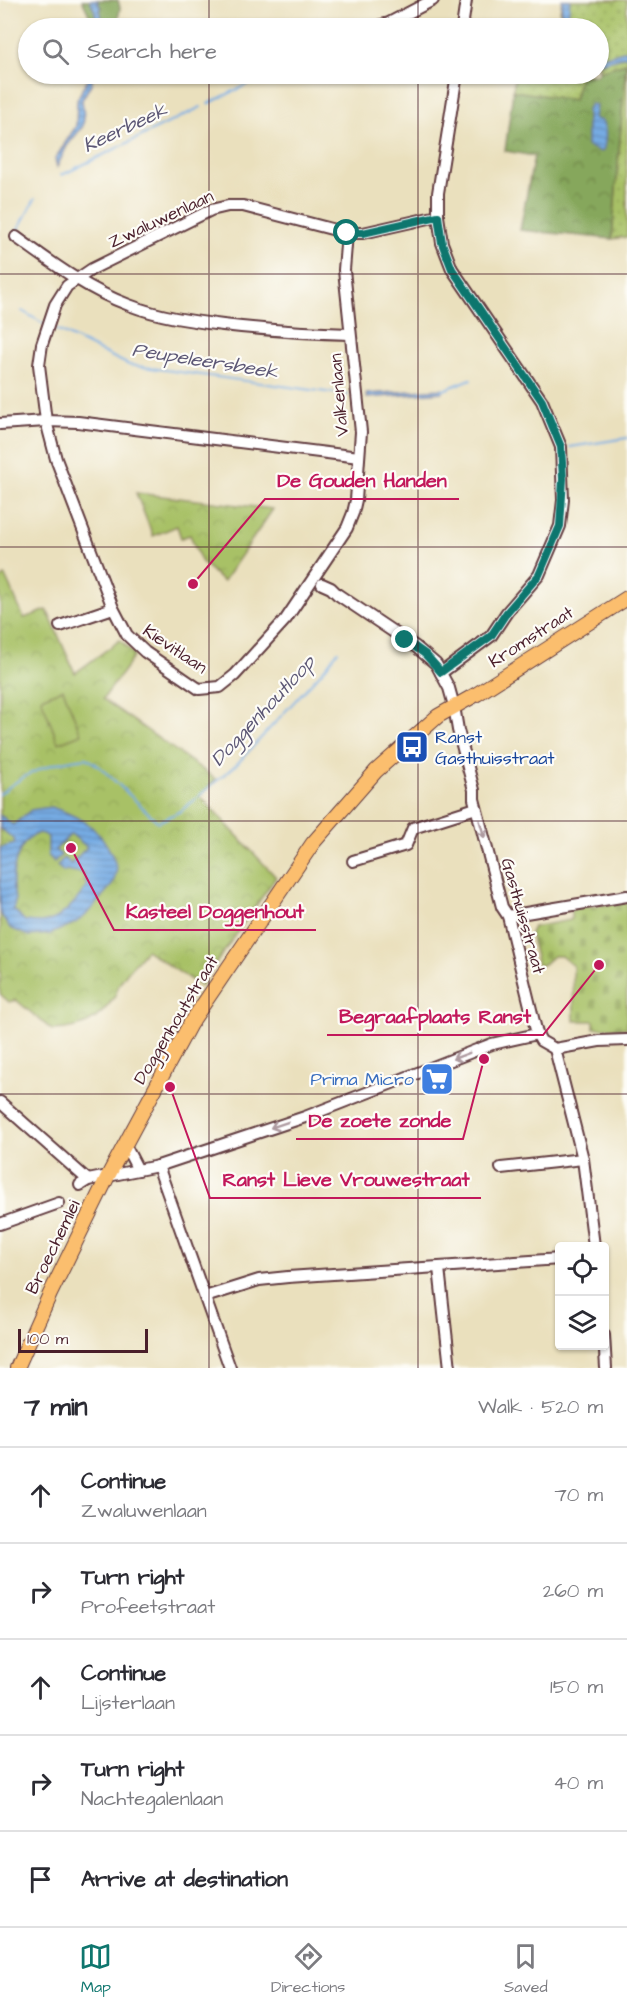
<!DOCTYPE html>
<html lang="en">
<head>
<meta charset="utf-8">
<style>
  body { margin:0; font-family:"Architects Daughter",sans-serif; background:#f2f2f3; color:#2b2b33 }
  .controls { position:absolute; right:18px; bottom:18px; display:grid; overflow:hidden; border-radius:6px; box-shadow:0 2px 4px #0004 }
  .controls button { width:54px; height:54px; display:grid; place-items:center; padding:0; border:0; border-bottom:2px solid #e1e1e2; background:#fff; color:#2b2b33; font:30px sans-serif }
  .scale { position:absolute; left:18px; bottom:15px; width:130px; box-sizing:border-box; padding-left:6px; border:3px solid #4a1f2b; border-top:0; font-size:16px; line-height:21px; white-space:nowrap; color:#4a1f2b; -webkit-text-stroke:4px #fdfcf7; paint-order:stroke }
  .stop { position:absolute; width:18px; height:18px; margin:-14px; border:4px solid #0f766e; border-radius:50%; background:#fff }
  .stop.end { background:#0f766e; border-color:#fff; box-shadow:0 2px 6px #0008 }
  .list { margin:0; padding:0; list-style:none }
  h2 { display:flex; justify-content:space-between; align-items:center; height:78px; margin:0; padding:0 24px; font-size:26px }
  h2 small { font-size:20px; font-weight:400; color:#7c7c81 }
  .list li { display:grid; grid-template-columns:39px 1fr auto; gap:18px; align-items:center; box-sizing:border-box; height:96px; padding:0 24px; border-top:2px solid #e1e1e2 }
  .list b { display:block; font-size:22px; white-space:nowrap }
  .list p { margin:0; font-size:20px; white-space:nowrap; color:#7c7c81 }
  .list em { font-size:20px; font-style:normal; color:#7c7c81 }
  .icon { flex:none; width:33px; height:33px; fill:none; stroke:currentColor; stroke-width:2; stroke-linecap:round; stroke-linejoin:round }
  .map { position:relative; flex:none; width:627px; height:1368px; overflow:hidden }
  .search { position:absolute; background:#fff; box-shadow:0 2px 4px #0004; left:18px; right:18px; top:18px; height:66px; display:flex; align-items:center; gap:15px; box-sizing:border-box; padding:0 21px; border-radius:33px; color:#7c7c81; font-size:22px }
  .sheet { height:558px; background:#fff }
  nav { display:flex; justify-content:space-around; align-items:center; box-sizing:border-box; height:84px; border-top:2px solid #e1e1e2; background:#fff; font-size:16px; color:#7c7c81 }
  nav a { display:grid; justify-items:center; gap:3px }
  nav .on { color:#0f766e }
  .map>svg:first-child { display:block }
</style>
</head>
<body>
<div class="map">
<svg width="627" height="1368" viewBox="0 0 627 1368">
  <defs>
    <pattern id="grass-dots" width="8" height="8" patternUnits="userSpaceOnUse" patternTransform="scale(1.5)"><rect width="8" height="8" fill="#a8c166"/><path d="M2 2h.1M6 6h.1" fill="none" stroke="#92a559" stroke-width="1.8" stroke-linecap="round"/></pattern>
    <pattern id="forest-crowns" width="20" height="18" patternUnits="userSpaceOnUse" patternTransform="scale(1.5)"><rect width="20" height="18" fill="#86a75b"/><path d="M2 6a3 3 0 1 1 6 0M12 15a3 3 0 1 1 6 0" fill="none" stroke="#70874b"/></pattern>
    <pattern id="cemetery-stones" width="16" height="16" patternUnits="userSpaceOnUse" patternTransform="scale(1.5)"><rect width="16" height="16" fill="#a8c166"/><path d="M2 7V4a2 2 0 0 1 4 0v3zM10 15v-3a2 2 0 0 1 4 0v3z" fill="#92a559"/></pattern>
    <pattern id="park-crowns" width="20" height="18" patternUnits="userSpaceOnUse" patternTransform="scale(1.5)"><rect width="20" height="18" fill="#a8c166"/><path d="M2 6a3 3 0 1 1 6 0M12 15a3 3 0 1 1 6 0" fill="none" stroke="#92a559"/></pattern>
    <pattern id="water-rules" width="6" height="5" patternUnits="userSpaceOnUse" patternTransform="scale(1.5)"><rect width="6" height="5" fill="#76ace4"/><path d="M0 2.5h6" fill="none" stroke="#638bb9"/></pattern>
  </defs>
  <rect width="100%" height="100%" fill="#fdfcf7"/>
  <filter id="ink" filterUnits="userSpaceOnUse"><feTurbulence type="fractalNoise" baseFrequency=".0167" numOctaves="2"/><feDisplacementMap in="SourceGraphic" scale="12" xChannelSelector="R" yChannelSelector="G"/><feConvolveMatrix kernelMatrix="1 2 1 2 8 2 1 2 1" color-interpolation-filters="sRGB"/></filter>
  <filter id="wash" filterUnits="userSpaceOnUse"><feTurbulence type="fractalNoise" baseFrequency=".008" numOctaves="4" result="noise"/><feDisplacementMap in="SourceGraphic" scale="24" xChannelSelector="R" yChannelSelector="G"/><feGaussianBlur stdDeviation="1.35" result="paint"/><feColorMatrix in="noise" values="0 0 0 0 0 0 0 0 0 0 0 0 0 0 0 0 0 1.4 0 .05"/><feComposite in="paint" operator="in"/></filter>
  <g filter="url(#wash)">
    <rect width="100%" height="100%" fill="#eae0bd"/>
    <g fill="url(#grass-dots)" stroke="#797048" stroke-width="1.5">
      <polygon points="562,0 627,0 627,237 612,239 626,63 599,71 598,28 557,28"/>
      <polygon points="515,74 591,74 580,77 574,100 513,91"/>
    </g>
    <g fill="url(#forest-crowns)" stroke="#686343" stroke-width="1.5">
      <polygon points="82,0 118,0 120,8 118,21 110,24 91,19"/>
      <polygon points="626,63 612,239 520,230 534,156 505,151 513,91 574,100 580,77 598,74 599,71"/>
    </g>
    <polygon fill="url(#cemetery-stones)" stroke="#797048" stroke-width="1.5" points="627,902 627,1028 594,1028 594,1021 574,1021 573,966 561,956 553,956 544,964 538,966 530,933 533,927 571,920 571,909"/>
    <g fill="url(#park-crowns)" stroke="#797048" stroke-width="1.5">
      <polygon points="136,493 273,509 223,582 201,561 190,535 181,538 177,526 153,536"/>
      <path d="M5,576L24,618L47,610L75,673L120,640L135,655L103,699L216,779L200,796L276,877L200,986L146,950C137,961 126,972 120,983C117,987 117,992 115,996C98,1022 82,1029 52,1030L16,1000L9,1002L0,994V580Z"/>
    </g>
    <polygon fill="#a8c166" stroke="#797048" stroke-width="1.5" points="63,689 81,734 58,743 41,698"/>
    <g fill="url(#water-rules)" stroke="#606688" stroke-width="1.5" fill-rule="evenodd">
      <polygon points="90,0 97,0 100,7 103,28 97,28 95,12"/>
      <polygon points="562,0 570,0 567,28 561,28"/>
      <polygon points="627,50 627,56 599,63 599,58"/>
      <polygon points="90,74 94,74 91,84 82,100 84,117 83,126 67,146 57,167 55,159 76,126 77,100"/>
      <path d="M591,104L596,105L594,119L602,121C607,131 606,140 603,151L601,152L587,146V109Z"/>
      <polygon points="442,389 442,392 367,398 366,394"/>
      <path d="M51,807C86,818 106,832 117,869L113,884L85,916L75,923L50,934L29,936L10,928L2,916L0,910V848L15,844L14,839L0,828V815L13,825L31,810ZM38,833L44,834L48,837V855L54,862L61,855L55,850L71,834L87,847L71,864L64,858L57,866L64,872L66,870L83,873L87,884C83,895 61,919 49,921C42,923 33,922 25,921L13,909C17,902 14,895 13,886C12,867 18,841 38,833Z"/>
    </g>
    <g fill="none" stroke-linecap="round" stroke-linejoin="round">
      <g stroke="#76ace4" stroke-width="2">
        <polyline points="355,28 362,25"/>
        <polyline points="208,104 268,74"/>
        <polyline points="61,174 62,175 201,107"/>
        <polyline points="16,233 35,199"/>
        <polyline points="22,311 46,325"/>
        <polyline points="51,327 129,365 348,395"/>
        <polyline points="441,391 471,379"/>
        <polyline points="570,447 627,438"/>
        <path d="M0,794C26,772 53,761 87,758L100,767L158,822L181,811L237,764L326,667L338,651"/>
      </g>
    </g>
  </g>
  <g filter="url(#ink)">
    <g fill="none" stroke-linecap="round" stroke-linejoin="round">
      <g stroke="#623c41" stroke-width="14">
        <g id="minor">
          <polyline points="374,27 389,23 433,0"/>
          <polyline points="462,28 466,0"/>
          <polyline points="347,233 344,270 361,432 356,500 353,513 347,528 286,619 235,675 220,687 199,689 145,652 127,635 113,608 56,459 46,421 39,365 42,344 55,305 67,286 92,269 211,210 228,206 243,206 347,233 363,233 438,216"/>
          <path d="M16,237C52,263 88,290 129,305C160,317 191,321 223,325C266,330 307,333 350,334"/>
          <polyline points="0,424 46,421 78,422 359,457"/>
          <polyline points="322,584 331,588 337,594 416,647 436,664 449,688 454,706 458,730 474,790 474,799 502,907 508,916 537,1034 541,1041 555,1049 599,1041 627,1040"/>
          <polyline points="60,626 113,608"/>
          <polyline points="441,673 491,636 507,612 539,575 560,526 563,500 561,447 542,401 452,269 442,243 438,216 438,193 457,74"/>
          <polyline points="353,861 406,845 413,828 476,808"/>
          <polyline points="508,916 627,896"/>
          <polyline points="555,1049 583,1159 594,1246"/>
          <polyline points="0,1102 88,1180"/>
          <polyline points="125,1145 138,1170"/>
          <polyline points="158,1166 230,1368"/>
          <polyline points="501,1168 583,1159"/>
          <polyline points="80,1185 88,1180 158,1166 305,1117 492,1044 537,1034"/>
          <polyline points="0,1224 59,1203"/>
          <polyline points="439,1268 450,1368"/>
          <polyline points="205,1297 259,1280 288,1277 560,1259"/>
          <polyline points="604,1335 606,1368"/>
        </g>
      </g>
      <g stroke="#623c41" stroke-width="16">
        <polyline id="major" points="17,1368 50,1294 108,1176 190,1024 313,843 376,771 438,716 477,694 627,598"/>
      </g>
      <use href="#minor" stroke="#fff" stroke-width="10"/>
      <use href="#major" stroke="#fbbe6e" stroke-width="14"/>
    </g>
    <defs><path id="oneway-shaft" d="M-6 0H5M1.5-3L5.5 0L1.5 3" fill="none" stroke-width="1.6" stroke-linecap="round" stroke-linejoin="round" transform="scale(1.5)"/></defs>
    <g stroke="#ae9aa0">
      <use href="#oneway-shaft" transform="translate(482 829) rotate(74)"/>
      <use href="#oneway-shaft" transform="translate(461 1056) rotate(159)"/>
      <use href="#oneway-shaft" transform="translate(279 1125) rotate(161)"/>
    </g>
  </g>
  <g fill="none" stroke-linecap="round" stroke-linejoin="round" filter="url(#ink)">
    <polyline stroke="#0f766e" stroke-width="8" points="347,233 363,233 438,216 442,243 452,269 542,401 561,447 563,479 560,526 539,575 507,612 491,636 441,672 425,654 405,640"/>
  </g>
  <path fill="none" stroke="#4a1f2b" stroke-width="1.5" stroke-opacity="0.55" d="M209,0V28M418,0V28M209,74V1368M418,74V1368M0,274H627M0,547H627M0,821H627M0,1094H627"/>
  <defs>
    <g id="bus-square" transform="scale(1.725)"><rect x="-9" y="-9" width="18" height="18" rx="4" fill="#1a4fb4" stroke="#fdfcf7"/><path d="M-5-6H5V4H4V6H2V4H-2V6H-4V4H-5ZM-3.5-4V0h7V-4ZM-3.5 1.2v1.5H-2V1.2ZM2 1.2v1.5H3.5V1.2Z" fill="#fff"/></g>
    <g id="supermarket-square" transform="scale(1.725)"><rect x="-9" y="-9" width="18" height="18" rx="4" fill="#3f7fe0" stroke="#fdfcf7"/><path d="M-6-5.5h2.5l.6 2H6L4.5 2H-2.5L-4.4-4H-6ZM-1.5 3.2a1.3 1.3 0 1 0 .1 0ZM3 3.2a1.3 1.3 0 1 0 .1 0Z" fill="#fff"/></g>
  </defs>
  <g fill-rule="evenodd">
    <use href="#bus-square" x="412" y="747"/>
    <use href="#supermarket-square" x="437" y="1079"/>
  </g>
  <g text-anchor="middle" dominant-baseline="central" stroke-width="4.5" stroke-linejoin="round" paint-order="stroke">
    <g font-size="18" fill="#4a1f2b" stroke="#fdfcf7">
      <text transform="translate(161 219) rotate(-25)">Zwaluwenlaan</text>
      <text transform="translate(339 395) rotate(-95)">Valkenlaan</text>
      <text transform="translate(531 637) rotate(-33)">Kromstraat</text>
      <text transform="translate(175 649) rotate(34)">Kievitlaan</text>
      <text transform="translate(523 916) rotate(74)">Gasthuisstraat</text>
      <text transform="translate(176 1020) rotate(-59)">Doggenhoutstraat</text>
      <text transform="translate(53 1247) rotate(-64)">Broechemlei</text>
    </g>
    <g font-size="18" fill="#164399" stroke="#fdfcf7" text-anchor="start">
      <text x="435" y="737">Ranst<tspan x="435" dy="21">Gasthuisstraat</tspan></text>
    </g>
    <g font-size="18" fill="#366cbe" stroke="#fdfcf7" text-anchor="end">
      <text x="414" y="1079">Prima Micro</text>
    </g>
    <g font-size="20" font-style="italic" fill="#5c5775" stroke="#fdfcf7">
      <text transform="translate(125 128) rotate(-25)">Keerbeek</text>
      <text transform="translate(205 361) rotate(9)">Peupeleersbeek</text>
      <text transform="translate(263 711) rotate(-47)">Doggenhoutloop</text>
    </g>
  </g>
  <path fill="none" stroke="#c2185b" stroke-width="2" d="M193 584L265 499H459M71 848L114 930H316M599 965L543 1035H327M484 1059L463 1139H296M170 1087L210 1198H481"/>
  <g fill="#c2185b" stroke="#fdfcf7" stroke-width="2">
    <circle cx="193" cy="584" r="6"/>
    <circle cx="71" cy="848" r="6"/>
    <circle cx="599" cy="965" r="6"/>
    <circle cx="484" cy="1059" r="6"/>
    <circle cx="170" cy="1087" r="6"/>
  </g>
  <g font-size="20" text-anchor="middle" font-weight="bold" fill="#c2185b" stroke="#fdfcf7" stroke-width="4.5" stroke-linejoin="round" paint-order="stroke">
    <text x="362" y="487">De Gouden Handen</text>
    <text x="215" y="918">Kasteel Doggenhout</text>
    <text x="435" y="1023">Begraafplaats Ranst</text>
    <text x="380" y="1127">De zoete zonde</text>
    <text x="346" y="1186">Ranst Lieve Vrouwestraat</text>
  </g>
</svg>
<div class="controls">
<button><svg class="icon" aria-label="locate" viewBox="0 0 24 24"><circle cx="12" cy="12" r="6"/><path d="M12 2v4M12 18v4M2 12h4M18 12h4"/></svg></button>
<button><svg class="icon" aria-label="layers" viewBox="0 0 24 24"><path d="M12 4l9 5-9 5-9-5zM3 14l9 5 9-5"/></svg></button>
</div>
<div class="scale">100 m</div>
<div class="stop" style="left:347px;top:233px"></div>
<div class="stop end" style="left:405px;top:640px"></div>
<div class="search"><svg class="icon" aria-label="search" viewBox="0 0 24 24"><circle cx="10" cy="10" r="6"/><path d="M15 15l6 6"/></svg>Search here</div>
</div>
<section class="sheet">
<h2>7 min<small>Walk · 520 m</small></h2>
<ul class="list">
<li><svg class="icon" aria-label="ahead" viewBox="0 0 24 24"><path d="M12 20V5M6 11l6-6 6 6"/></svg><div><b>Continue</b><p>Zwaluwenlaan</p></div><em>70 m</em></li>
<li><svg class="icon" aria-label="right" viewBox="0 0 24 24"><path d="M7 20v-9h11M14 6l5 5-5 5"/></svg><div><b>Turn right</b><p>Profeetstraat</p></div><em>260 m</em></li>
<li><svg class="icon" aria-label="ahead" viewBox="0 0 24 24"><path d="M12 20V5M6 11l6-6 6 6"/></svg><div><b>Continue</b><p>Lijsterlaan</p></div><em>150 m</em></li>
<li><svg class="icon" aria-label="right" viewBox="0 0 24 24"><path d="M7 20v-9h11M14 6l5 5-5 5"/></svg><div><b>Turn right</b><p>Nachtegalenlaan</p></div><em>40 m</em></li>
<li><svg class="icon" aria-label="arrive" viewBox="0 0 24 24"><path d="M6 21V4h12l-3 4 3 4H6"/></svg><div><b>Arrive at destination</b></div></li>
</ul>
</section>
<nav>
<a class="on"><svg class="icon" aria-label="map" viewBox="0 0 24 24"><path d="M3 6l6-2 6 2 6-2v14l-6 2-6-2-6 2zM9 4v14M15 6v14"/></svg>Map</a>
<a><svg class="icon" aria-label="directions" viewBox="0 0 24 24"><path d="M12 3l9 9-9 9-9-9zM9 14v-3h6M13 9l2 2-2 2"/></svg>Directions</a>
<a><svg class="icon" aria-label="saved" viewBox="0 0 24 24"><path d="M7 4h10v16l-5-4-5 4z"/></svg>Saved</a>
</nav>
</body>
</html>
